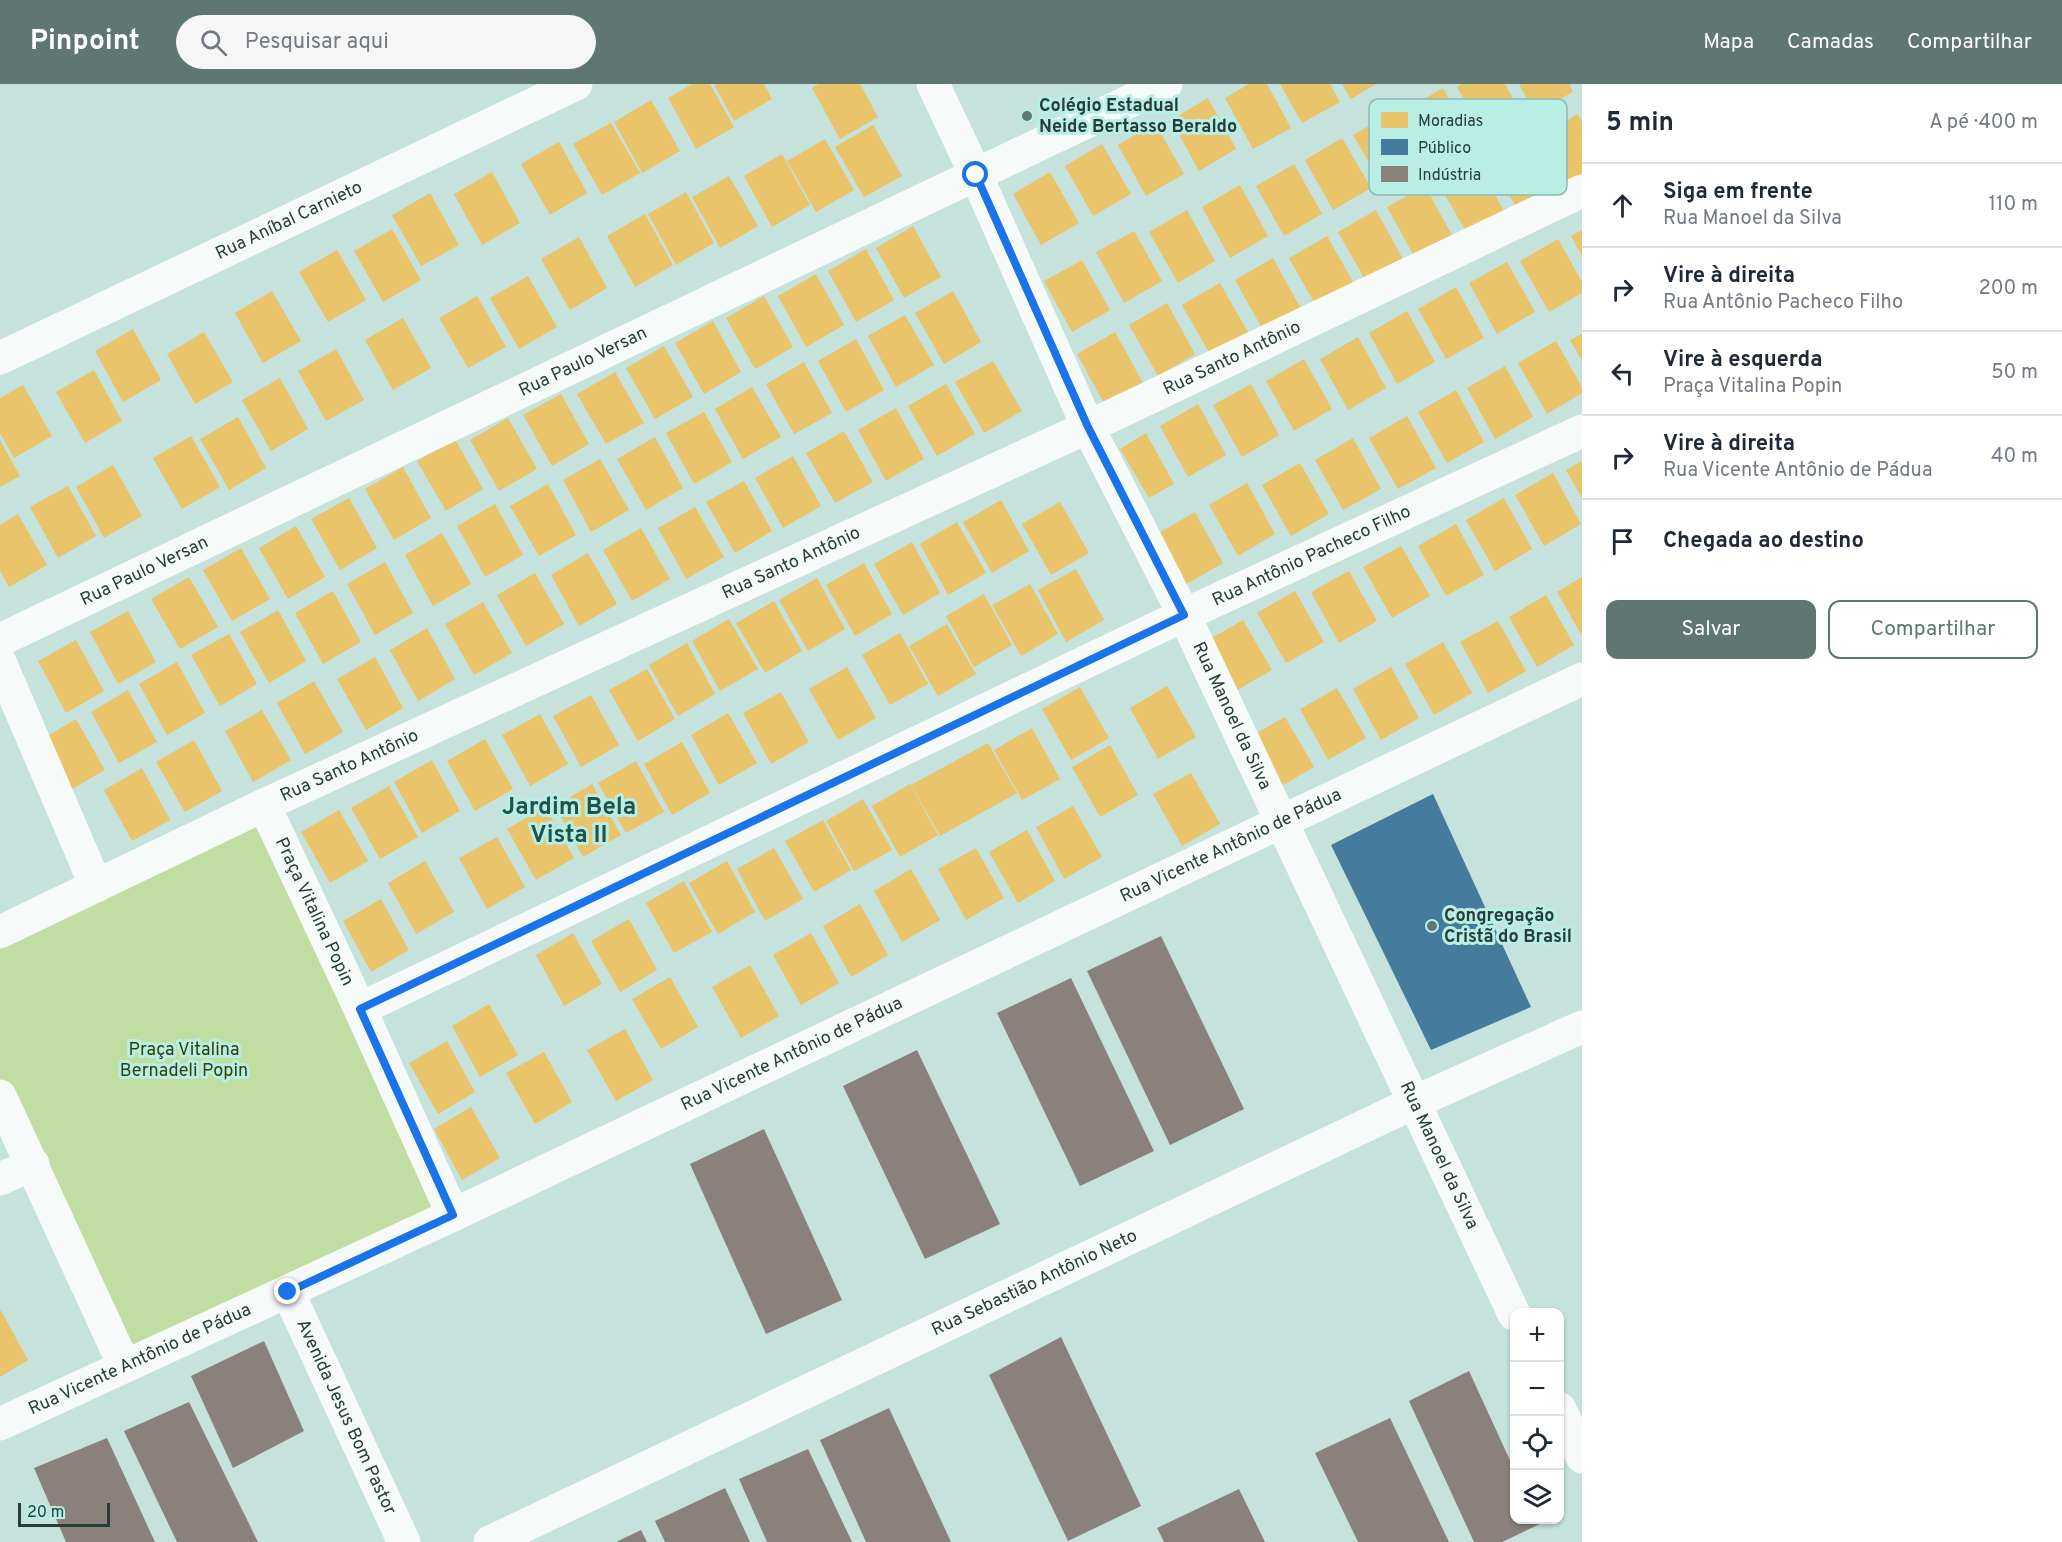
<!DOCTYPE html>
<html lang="pt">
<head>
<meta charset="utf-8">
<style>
  body { margin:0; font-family:Overpass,sans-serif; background:#f6f6f7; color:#1f2937 }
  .controls { position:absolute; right:18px; bottom:18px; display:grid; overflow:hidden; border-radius:12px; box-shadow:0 2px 4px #0004 }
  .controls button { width:54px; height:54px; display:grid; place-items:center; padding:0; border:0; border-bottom:2px solid #e0e1e3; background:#fff; color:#1f2937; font:30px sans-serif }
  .scale { position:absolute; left:18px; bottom:15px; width:92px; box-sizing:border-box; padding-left:6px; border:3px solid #273d39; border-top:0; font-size:16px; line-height:21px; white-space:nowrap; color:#273d39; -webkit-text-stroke:4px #b9eee5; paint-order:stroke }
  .stop { position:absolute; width:18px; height:18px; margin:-14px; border:4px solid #1a73e8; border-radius:50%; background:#fff }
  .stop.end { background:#1a73e8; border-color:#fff; box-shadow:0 2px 6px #0008 }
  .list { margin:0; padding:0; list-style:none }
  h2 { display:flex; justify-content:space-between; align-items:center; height:78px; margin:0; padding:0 24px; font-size:26px }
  h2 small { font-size:20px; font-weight:400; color:#747a83 }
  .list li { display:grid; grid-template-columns:39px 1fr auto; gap:18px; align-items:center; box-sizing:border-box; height:84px; padding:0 24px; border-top:2px solid #e0e1e3 }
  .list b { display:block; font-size:22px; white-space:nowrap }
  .list p { margin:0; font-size:20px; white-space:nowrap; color:#747a83 }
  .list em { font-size:20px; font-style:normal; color:#747a83 }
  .actions { display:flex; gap:12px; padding:18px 24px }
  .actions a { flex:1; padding:14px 0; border:2px solid #5e7772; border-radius:12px; text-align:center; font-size:21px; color:#5e7772 }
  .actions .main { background:#5e7772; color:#fff }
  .icon { flex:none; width:33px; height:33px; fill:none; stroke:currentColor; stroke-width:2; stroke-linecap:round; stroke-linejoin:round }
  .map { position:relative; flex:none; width:1582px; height:1458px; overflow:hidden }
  header { display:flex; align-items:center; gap:36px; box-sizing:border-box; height:84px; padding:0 30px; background:#5e7772; color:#fff }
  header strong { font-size:28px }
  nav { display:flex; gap:33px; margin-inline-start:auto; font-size:21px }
  .search { width:420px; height:54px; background:#f6f6f7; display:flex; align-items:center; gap:15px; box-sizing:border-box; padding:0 21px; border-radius:33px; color:#747a83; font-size:22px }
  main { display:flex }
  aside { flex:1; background:#fff }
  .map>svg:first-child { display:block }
</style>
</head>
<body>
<header>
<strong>Pinpoint</strong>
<div class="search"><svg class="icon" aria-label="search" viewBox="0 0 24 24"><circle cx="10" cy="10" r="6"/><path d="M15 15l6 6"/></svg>Pesquisar aqui</div>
<nav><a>Mapa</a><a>Camadas</a><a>Compartilhar</a></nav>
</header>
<main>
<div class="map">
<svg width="1582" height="1458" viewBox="0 0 1582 1458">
  <rect width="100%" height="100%" fill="#c5e2dd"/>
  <polygon fill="#c0dea2" points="264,721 453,1131 124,1281 0,1012 0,848"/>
  <g fill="#e9c46a">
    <polygon points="692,0 710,0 734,43 696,65 668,14"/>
    <polygon points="714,0 764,0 772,15 734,37"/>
    <polygon points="819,0 860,0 878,33 840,55 812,4"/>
    <polygon points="1249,0 1267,0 1291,44 1253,65 1225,14"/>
    <polygon points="1280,0 1330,0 1340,18 1302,39"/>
    <polygon points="1342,0 1376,0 1351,15"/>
    <polygon points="1462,0 1505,0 1523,32 1485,54 1457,3"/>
    <polygon points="1519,0 1569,0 1573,8 1535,29"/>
    <polygon points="1443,4 1471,55 1434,77 1405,26"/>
    <polygon points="1208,14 1236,65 1199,87 1171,36"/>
    <polygon points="651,16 680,67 642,89 614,38"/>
    <polygon points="1391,29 1420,80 1382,101 1353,51"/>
    <polygon points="1578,30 1582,37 1582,94 1568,102 1540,51"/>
    <polygon points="611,39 640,89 602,111 573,60"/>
    <polygon points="1155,39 1184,90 1146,112 1118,61"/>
    <polygon points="873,41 902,92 864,113 835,63"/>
    <polygon points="1342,54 1371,104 1333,126 1305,76"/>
    <polygon points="1527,54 1556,105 1518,127 1490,76"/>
    <polygon points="825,55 854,106 816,128 787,77"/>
    <polygon points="559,58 587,109 550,131 521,80"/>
    <polygon points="1102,60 1131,110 1093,132 1065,82"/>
    <polygon points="782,70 810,121 772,143 744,92"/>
    <polygon points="1476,77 1504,127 1467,149 1438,99"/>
    <polygon points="1294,80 1322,130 1284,152 1256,102"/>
    <polygon points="492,88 520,139 482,161 454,110"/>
    <polygon points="1050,88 1079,139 1041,161 1013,110"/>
    <polygon points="729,92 758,142 720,164 692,113"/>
    <polygon points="1240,101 1268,152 1230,174 1202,123"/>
    <polygon points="1425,102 1453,153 1415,174 1387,123"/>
    <polygon points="686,108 714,159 676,181 648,130"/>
    <polygon points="430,109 459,161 421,182 392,131"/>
    <polygon points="1187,126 1215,177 1178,199 1149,148"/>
    <polygon points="1376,126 1404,177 1367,199 1338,148"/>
    <polygon points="645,130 673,181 635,203 607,152"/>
    <polygon points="913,142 941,193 904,214 876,164"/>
    <polygon points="392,145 421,196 383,218 354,167"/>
    <polygon points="1582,146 1582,172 1571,152"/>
    <polygon points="1134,147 1162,197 1124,219 1096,168"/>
    <polygon points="1327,152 1356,203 1318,225 1289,174"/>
    <polygon points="579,153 607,204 570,226 541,175"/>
    <polygon points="1558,155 1582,198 1582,209 1549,228 1520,177"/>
    <polygon points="866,165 894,216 856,238 828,187"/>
    <polygon points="337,166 366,216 328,238 299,188"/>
    <polygon points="1273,174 1301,225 1263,246 1235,196"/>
    <polygon points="1082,176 1110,226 1072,248 1044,197"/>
    <polygon points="1507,178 1535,228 1497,250 1469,199"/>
    <polygon points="816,190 844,241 806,263 778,212"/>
    <polygon points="528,192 557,243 519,265 490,214"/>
    <polygon points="1220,199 1249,250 1211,272 1182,221"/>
    <polygon points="1456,203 1484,254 1446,275 1418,225"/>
    <polygon points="272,207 301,257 263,279 235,229"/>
    <polygon points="953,207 981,258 944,280 915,229"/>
    <polygon points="477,212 506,263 468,284 439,234"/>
    <polygon points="764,212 793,263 755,285 726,234"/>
    <polygon points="1167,219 1195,270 1158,292 1129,241"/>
    <polygon points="1407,227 1435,278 1397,300 1369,249"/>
    <polygon points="905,231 934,281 896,303 868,252"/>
    <polygon points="403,234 431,284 393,306 365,256"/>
    <polygon points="713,237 741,288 704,310 675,259"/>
    <polygon points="133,245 161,296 123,318 95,267"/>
    <polygon points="204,248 233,298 195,320 167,270"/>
    <polygon points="1115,248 1143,299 1105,321 1077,270"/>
    <polygon points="1582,250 1582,277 1570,256"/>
    <polygon points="1358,253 1386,304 1348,326 1320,275"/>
    <polygon points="856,255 884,306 846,328 818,277"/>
    <polygon points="1556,257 1582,303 1582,309 1547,330 1518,279"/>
    <polygon points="664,262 693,313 655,335 626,284"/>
    <polygon points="336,265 364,316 326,337 298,287"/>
    <polygon points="1304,275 1332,325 1294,347 1266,297"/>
    <polygon points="993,277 1022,327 984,349 955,298"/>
    <polygon points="804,278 832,329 794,350 766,300"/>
    <polygon points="1505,282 1533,333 1495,355 1467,304"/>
    <polygon points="94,286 122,337 85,359 56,308"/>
    <polygon points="615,288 644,339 606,360 577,310"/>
    <polygon points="280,294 308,345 271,367 242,316"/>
    <polygon points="946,300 975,350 937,372 908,322"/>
    <polygon points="1251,300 1279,351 1242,373 1213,321"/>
    <polygon points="23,301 52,352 14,374 0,349 0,314"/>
    <polygon points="752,303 781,353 743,375 715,325"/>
    <polygon points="1456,306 1484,358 1447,379 1418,328"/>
    <polygon points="561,310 589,360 552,382 523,331"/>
    <polygon points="1198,320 1226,371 1188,393 1160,342"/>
    <polygon points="896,324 924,375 886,397 858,346"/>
    <polygon points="704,328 732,378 694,400 666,349"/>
    <polygon points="1407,332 1436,384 1398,405 1369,354"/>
    <polygon points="238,333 266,384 229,406 200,355"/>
    <polygon points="508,334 537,385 499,407 470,356"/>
    <polygon points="844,347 873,398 835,419 806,369"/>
    <polygon points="1146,349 1174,400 1149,414 1120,365"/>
    <polygon points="191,352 220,403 182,425 153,374"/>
    <polygon points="655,353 683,404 646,426 617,375"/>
    <polygon points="1353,354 1381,405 1343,426 1315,376"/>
    <polygon points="455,355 483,405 446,427 417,377"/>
    <polygon points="0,356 20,392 0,403"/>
    <polygon points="793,372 821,422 783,444 755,394"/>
    <polygon points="600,375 629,426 591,448 563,396"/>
    <polygon points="1582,377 1582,414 1566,386"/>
    <polygon points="1300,379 1329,430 1291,452 1262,401"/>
    <polygon points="113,381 142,432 104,454 76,403"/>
    <polygon points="403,383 431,434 394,456 365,405"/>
    <polygon points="1553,389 1581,440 1544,462 1515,411"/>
    <polygon points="744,397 772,447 735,469 706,418"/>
    <polygon points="1247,399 1275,450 1238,472 1209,421"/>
    <polygon points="548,400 576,451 539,472 510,422"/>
    <polygon points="68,402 96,452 58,474 30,423"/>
    <polygon points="349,414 377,464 340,486 311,435"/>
    <polygon points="1504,414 1532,465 1495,487 1466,436"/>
    <polygon points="1001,416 1029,467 992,489 963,438"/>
    <polygon points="1060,418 1089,469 1051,491 1022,440"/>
    <polygon points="495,420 523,471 485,493 457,442"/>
    <polygon points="695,423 724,473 686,495 658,444"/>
    <polygon points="1195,428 1223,479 1185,501 1157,450"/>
    <polygon points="18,430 47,481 9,503 0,487 0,441"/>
    <polygon points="957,438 986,489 948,511 920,460"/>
    <polygon points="1456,440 1484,491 1446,512 1418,462"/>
    <polygon points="296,442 325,493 288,515 259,464"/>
    <polygon points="641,444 670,495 632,517 603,466"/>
    <polygon points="442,449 471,500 433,522 405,471"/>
    <polygon points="912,458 940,509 903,531 874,480"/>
    <polygon points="1401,462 1430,512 1392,534 1363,483"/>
    <polygon points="241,464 270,515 232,537 203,486"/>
    <polygon points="588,469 617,520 579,542 551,491"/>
    <polygon points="385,478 413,529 375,551 347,500"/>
    <polygon points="864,479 892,530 855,552 826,501"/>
    <polygon points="1076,485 1104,536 1066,558 1038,506"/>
    <polygon points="1349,487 1377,537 1339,559 1311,508"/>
    <polygon points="535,489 564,540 526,562 497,511"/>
    <polygon points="189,493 218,543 180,565 151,515"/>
    <polygon points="1582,493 1582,552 1557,508"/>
    <polygon points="817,494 845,545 808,567 779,516"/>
    <polygon points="1030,500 1058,550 1021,572 992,521"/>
    <polygon points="333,507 361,558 323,580 295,529"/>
    <polygon points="1295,507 1324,558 1286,579 1257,529"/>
    <polygon points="984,510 1012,561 974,583 946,532"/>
    <polygon points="1546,511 1574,561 1537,583 1509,533"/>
    <polygon points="774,517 802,567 765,589 736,539"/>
    <polygon points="483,518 512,569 474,591 445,540"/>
    <polygon points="278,526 306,577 269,599 240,548"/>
    <polygon points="128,527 156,578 118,600 90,548"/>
    <polygon points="729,535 758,585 720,607 692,557"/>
    <polygon points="1243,536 1272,586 1234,608 1205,558"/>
    <polygon points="1498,537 1526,587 1488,609 1460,558"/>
    <polygon points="947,540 976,590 938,612 909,562"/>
    <polygon points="427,544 455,595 418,617 390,566"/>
    <polygon points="900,549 928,600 890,621 862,571"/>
    <polygon points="229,550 257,600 220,622 191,571"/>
    <polygon points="76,556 104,607 66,629 38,577"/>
    <polygon points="1443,558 1472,609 1434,631 1405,580"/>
    <polygon points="687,559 715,610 678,632 649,581"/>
    <polygon points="375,573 403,624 366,646 337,595"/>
    <polygon points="177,578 205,629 167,651 139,600"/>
    <polygon points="847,583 876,634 838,656 809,605"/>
    <polygon points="1391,583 1419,634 1381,656 1353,605"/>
    <polygon points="647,585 675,635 638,657 609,606"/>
    <polygon points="314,597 343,648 305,670 277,619"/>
    <polygon points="1167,602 1196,653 1158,675 1130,624"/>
    <polygon points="1080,603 1109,654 1071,676 1042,625"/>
    <polygon points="1337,604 1366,654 1328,676 1300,625"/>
    <polygon points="128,606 157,658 119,679 91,628"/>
    <polygon points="781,608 809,658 771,680 743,629"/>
    <polygon points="591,611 619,661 581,683 553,632"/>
    <polygon points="262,626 291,676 253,698 225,647"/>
    <polygon points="728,629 757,679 719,701 691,651"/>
    <polygon points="540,630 568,680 530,702 502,651"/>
    <polygon points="1285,633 1314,683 1276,705 1247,654"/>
    <polygon points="76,635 105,686 67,708 39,657"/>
    <polygon points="1032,644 1060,695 1022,716 994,666"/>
    <polygon points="485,655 513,705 475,727 447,677"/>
    <polygon points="194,656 222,707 185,728 156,678"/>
    <polygon points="682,658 710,709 672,731 644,680"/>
    <polygon points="988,659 1017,709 940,752 911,701"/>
    <polygon points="1110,661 1138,711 1100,733 1072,683"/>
    <polygon points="432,676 460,727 422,749 394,698"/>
    <polygon points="636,677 664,728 626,749 598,699"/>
    <polygon points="142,684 170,736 132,757 104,706"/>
    <polygon points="1191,689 1220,740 1182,762 1153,710"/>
    <polygon points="592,700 621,751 583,773 555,722"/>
    <polygon points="910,700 938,751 900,773 872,722"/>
    <polygon points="389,702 418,753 380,775 351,724"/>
    <polygon points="863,715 892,766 854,787 826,737"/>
    <polygon points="1073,722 1102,773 1064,795 1036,743"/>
    <polygon points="545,723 574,774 536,796 507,745"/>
    <polygon points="339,726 368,777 330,799 301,748"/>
    <polygon points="823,736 851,786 814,808 785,757"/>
    <polygon points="1027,746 1055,797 1018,819 989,768"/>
    <polygon points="497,753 525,803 487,825 459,774"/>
    <polygon points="774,764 803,815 765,837 737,785"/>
    <polygon points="976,764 1004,814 966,836 938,785"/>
    <polygon points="425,777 454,828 416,850 388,799"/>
    <polygon points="727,777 755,828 718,850 689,799"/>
    <polygon points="911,785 940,836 902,858 874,807"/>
    <polygon points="684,797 712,848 674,869 646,819"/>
    <polygon points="381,815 409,866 371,888 343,837"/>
    <polygon points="860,820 888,871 851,893 823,842"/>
    <polygon points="629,835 657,886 620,908 591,857"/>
    <polygon points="573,849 602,900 564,922 536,871"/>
    <polygon points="811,849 839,899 801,921 773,871"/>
    <polygon points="750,881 779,932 741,954 712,903"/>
    <polygon points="670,893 698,943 661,965 632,915"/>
    <polygon points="489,920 518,971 480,993 452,942"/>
    <polygon points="625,945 653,996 616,1017 587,966"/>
    <polygon points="447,957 475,1008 438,1030 409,979"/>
    <polygon points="544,968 572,1018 535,1040 506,989"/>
    <polygon points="471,1023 500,1074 462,1096 434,1045"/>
    <polygon points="0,1225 28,1276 0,1293"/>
  </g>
  <polygon fill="#457b9d" points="1433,710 1531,923 1431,966 1331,761"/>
  <g fill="#8a817c">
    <polygon points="1161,852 1244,1025 1170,1061 1087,887"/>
    <polygon points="1071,894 1154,1067 1080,1102 997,929"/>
    <polygon points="917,966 1000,1140 925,1175 843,1002"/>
    <polygon points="764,1045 842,1216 766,1250 690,1080"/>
    <polygon points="1061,1253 1141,1422 1068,1457 989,1291"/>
    <polygon points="264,1257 304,1347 233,1384 191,1292"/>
    <polygon points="1469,1287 1514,1385 1514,1436 1538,1436 1540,1440 1502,1458 1474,1458 1409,1317"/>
    <polygon points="189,1318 258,1458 177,1458 124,1347"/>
    <polygon points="889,1324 951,1458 866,1458 820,1356"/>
    <polygon points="1390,1334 1449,1458 1358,1458 1315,1369"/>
    <polygon points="107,1354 155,1458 66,1458 34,1384"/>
    <polygon points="808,1365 852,1458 767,1458 739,1395"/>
    <polygon points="725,1404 750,1458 665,1458 655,1437"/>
    <polygon points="1239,1405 1265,1458 1164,1458 1157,1444"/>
    <polygon points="641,1446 647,1458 616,1458"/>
  </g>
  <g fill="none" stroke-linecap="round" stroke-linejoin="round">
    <g stroke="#f6fbfa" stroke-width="33">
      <path id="s1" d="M933,0L976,91L1088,343L1184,531L1514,1230"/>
      <path id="s2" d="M0,274L576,0"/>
      <path id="s3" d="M0,556L1166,0"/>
      <polyline points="0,578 96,802"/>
      <path id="s4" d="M264,721L360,925L453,1131"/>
      <path id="s5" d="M0,848L264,721L1088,343L1582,107"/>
      <path id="s6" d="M360,925L1184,531L1582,347"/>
      <polyline points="0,1012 124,1281"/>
      <polyline points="0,1095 33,1080"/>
      <path id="s7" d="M288,1208L404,1458"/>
      <polyline points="1560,1325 1582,1373"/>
      <path id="s8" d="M0,1340L453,1131L1582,595"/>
      <path id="s9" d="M490,1458L1415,1018L1582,943"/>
    </g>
  </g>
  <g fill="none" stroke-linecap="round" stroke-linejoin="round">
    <polyline stroke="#1a73e8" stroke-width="8" points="288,1208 453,1131 360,925 1184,531 1088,343 976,91"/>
  </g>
  <g fill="#5e7772" stroke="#b9eee5" stroke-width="2">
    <circle cx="1027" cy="32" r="6"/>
    <circle cx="1432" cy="842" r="6"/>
  </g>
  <g text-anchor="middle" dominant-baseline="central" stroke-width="6" stroke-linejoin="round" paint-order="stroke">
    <g font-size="18" font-weight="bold" fill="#273d39" stroke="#b9eee5" text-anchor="start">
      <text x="1039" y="22">Colégio Estadual<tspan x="1039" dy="21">Neide Bertasso Beraldo</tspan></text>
      <text x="1444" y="832">Congregação<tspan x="1444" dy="21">Cristã do Brasil</tspan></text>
    </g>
    <g font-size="18" fill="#273d39" stroke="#b9eee5">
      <text stroke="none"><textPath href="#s2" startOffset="320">Rua Aníbal Carnieto</textPath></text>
      <text stroke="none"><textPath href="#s5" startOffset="1359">Rua Santo Antônio</textPath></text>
      <text stroke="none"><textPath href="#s3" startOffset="646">Rua Paulo Versan</textPath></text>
      <text stroke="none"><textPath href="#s6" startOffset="1054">Rua Antônio Pacheco Filho</textPath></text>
      <text stroke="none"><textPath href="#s5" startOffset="873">Rua Santo Antônio</textPath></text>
      <text stroke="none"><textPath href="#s3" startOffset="160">Rua Paulo Versan</textPath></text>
      <text stroke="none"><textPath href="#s1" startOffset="699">Rua Manoel da Silva</textPath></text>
      <text stroke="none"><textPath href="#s5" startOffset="387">Rua Santo Antônio</textPath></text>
      <text stroke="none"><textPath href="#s8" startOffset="1360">Rua Vicente Antônio de Pádua</textPath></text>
      <text stroke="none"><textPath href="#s4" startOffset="118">Praça Vitalina Popin</textPath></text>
      <text stroke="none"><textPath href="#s8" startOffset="874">Rua Vicente Antônio de Pádua</textPath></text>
      <text stroke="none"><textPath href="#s1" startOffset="1185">Rua Manoel da Silva</textPath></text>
      <text stroke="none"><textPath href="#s9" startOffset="603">Rua Sebastião Antônio Neto</textPath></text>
      <text stroke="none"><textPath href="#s8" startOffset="154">Rua Vicente Antônio de Pádua</textPath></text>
      <text stroke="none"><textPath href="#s7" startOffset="138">Avenida Jesus Bom Pastor</textPath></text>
    </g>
    <g font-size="18" fill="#313e06" stroke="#b9eee5">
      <text x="184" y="966">Praça Vitalina<tspan x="184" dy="21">Bernadeli Popin</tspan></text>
    </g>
    <g font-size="24" font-weight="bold" fill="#20534b" stroke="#b9eee5">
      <text x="569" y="724">Jardim Bela<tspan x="569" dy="28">Vista II</tspan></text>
    </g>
  </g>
  <rect x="1369" y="15" width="198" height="96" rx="9" fill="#b9eee5" stroke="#8db9b1" stroke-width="1.5"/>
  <rect x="1381" y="28" width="27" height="16" fill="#e9c46a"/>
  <rect x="1381" y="55" width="27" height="16" fill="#457b9d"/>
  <rect x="1381" y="82" width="27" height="16" fill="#8a817c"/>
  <g font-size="16" fill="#273d39">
    <text x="1418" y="42">Moradias</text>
    <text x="1418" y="69">Público</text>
    <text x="1418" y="96">Indústria</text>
  </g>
</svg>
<div class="controls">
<button>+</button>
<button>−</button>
<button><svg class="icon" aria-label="locate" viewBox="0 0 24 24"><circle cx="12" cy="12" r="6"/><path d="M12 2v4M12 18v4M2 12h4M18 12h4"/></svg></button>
<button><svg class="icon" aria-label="layers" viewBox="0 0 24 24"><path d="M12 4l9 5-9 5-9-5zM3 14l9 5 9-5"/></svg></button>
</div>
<div class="scale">20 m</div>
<div class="stop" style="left:976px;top:91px"></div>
<div class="stop end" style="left:288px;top:1208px"></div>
</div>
<aside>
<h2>5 min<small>A pé · 400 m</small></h2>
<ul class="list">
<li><svg class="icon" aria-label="ahead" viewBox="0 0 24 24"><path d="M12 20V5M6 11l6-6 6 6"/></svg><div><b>Siga em frente</b><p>Rua Manoel da Silva</p></div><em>110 m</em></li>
<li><svg class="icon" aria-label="right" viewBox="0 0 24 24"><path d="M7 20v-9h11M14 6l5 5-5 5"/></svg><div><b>Vire à direita</b><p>Rua Antônio Pacheco Filho</p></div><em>200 m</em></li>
<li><svg class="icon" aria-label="left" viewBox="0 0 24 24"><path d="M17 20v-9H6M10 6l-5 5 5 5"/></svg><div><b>Vire à esquerda</b><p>Praça Vitalina Popin</p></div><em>50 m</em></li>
<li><svg class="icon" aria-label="right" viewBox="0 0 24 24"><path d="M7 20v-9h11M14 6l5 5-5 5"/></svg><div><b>Vire à direita</b><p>Rua Vicente Antônio de Pádua</p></div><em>40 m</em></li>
<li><svg class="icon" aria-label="arrive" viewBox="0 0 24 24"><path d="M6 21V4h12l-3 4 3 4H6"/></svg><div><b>Chegada ao destino</b></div></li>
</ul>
<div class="actions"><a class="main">Salvar</a><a>Compartilhar</a></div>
</aside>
</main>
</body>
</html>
